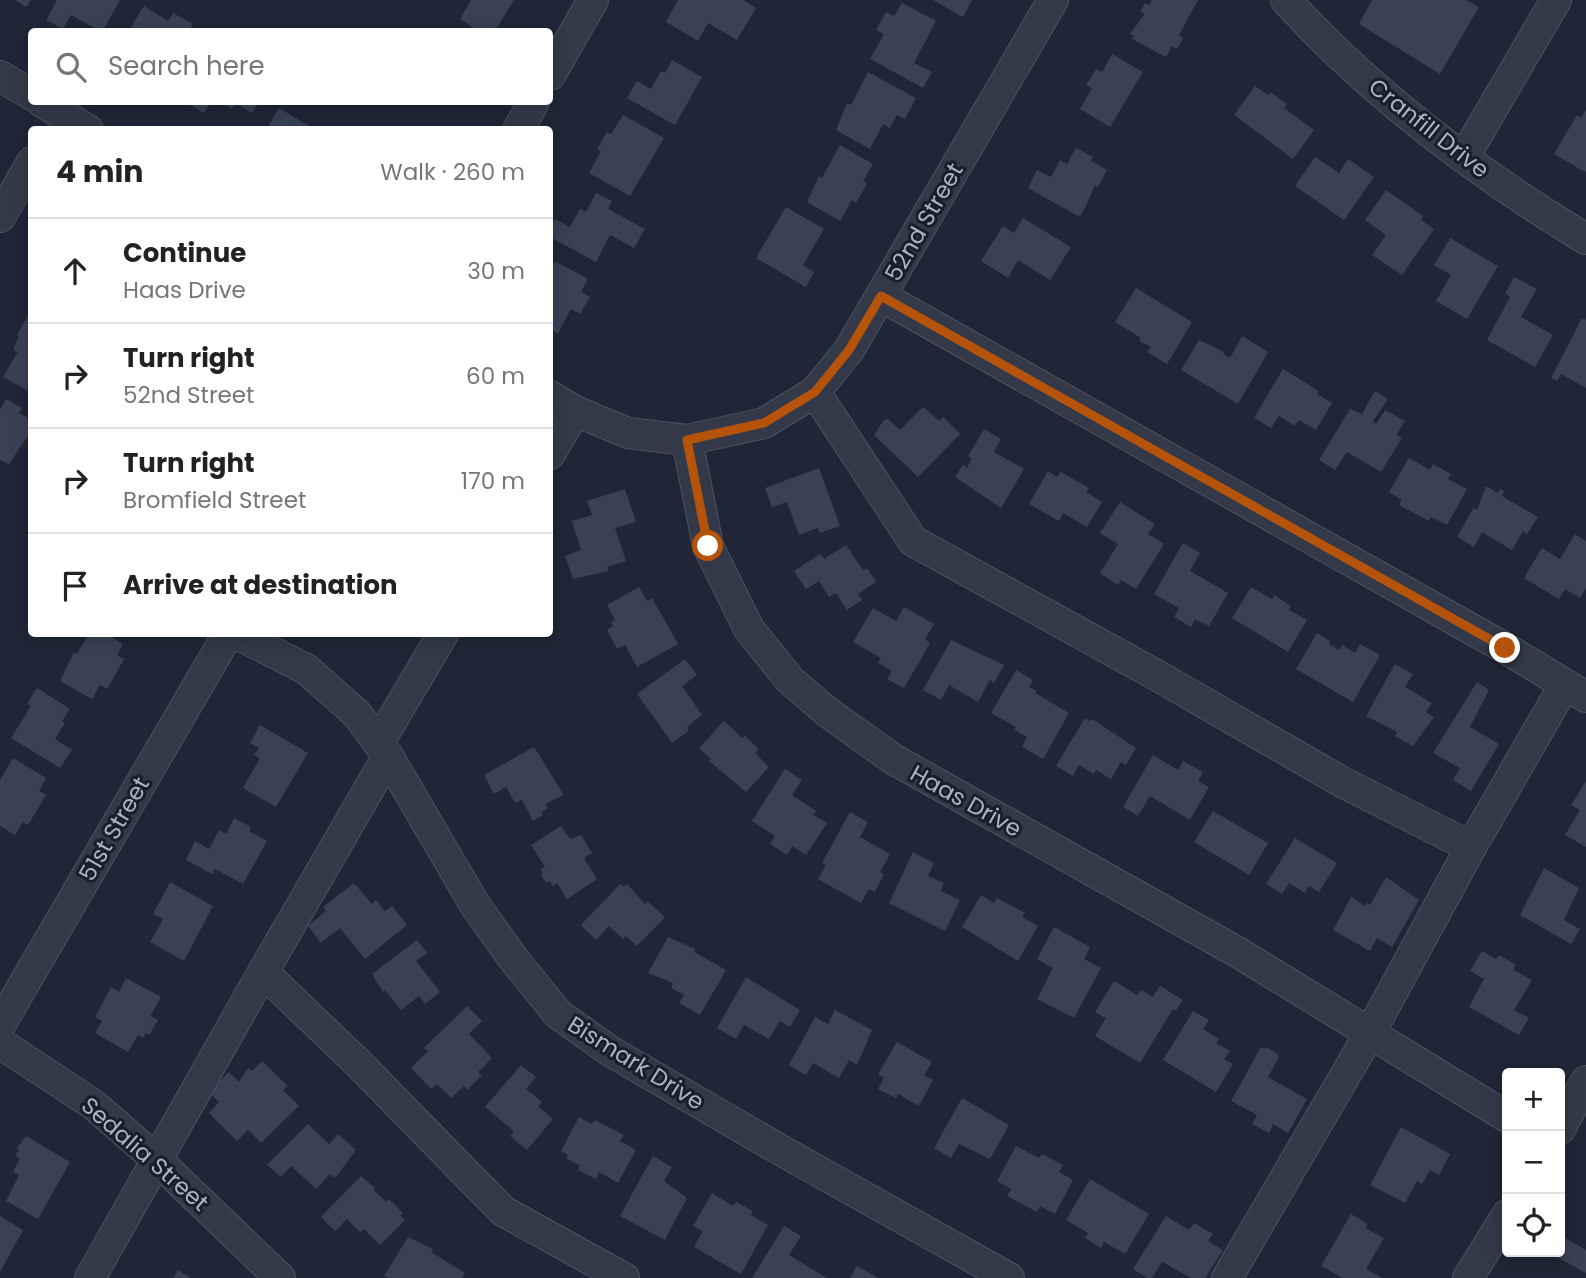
<!DOCTYPE html>
<html lang="en">
<head>
<meta charset="utf-8">
<style>
  body { margin:0; font-family:Poppins,sans-serif; background:#f6f6f6; color:#222 }
  .controls { position:absolute; right:21px; bottom:21px; display:grid; overflow:hidden; border-radius:7px; box-shadow:0 4px 18px #0003 }
  .controls button { width:63px; height:63px; display:grid; place-items:center; padding:0; border:0; border-bottom:2px solid #e0e0e0; background:#fff; color:#222; font:35px sans-serif }
  .stop { position:absolute; width:21px; height:21px; margin:-16px; border:5px solid #b45309; border-radius:50%; background:#fff }
  .stop.end { background:#b45309; border-color:#fff; box-shadow:0 2px 7px #0008 }
  .list { margin:0; padding:0; list-style:none }
  h2 { display:flex; justify-content:space-between; align-items:center; height:91px; margin:0; padding:0 28px; font-size:30px }
  h2 small { font-size:23px; font-weight:400; color:#767676 }
  .list li { display:grid; grid-template-columns:46px 1fr auto; gap:21px; align-items:center; box-sizing:border-box; height:105px; padding:0 28px; border-top:2px solid #e0e0e0 }
  .list b { display:block; font-size:26px; white-space:nowrap }
  .list p { margin:0; font-size:23px; white-space:nowrap; color:#767676 }
  .list em { font-size:23px; font-style:normal; color:#767676 }
  .icon { flex:none; width:38px; height:38px; fill:none; stroke:currentColor; stroke-width:2; stroke-linecap:round; stroke-linejoin:round }
  .map { position:relative; flex:none; width:1586px; height:1278px; overflow:hidden }
  .search { position:absolute; background:#fff; box-shadow:0 4px 18px #0003; left:28px; top:28px; width:525px; height:77px; display:flex; align-items:center; gap:18px; box-sizing:border-box; padding:0 24px; border-radius:7px; color:#767676; font-size:26px }
  .panel { position:absolute; background:#fff; box-shadow:0 4px 18px #0003; left:28px; top:126px; width:525px; height:511px; border-radius:7px }
  .map>svg:first-child { display:block }
</style>
</head>
<body>
<div class="map">
<svg width="1586" height="1278" viewBox="0 0 1586 1278">
  <rect width="100%" height="100%" fill="#202637"/>
  <g fill="#394155">
    <polygon points="15,0 31,0 26,7"/>
    <polygon points="57,0 120,0 102,32 71,15 63,29 46,20"/>
    <polygon points="471,0 514,0 495,31 477,30 460,19"/>
    <polygon points="678,0 743,0 756,8 737,40 708,23 698,41 666,22"/>
    <polygon points="933,0 972,0 963,17"/>
    <polygon points="1152,0 1198,0 1179,35 1183,38 1177,49 1172,46 1166,57 1132,39 1134,36 1130,34 1145,14 1140,12 1145,3 1149,5"/>
    <polygon points="1372,0 1466,0 1479,7 1440,74 1359,24"/>
    <polygon points="902,3 936,21 914,63 932,72 923,88 870,59 884,34 876,30 886,12 894,16"/>
    <polygon points="144,6 168,21 173,13 193,24 188,32 128,32"/>
    <polygon points="1112,54 1143,72 1110,127 1080,109 1092,88 1086,85 1096,69 1102,72"/>
    <polygon points="672,60 702,77 675,125 627,98 637,81 651,89 661,71 665,73"/>
    <polygon points="868,72 916,98 905,119 897,115 890,128 883,124 870,149 836,130 847,103 851,105"/>
    <polygon points="1255,86 1268,95 1270,92 1287,104 1284,108 1314,130 1293,159 1234,115"/>
    <polygon points="185,102 211,102 204,113"/>
    <polygon points="219,102 259,102 252,113 236,103 232,109"/>
    <polygon points="279,108 316,130 266,130"/>
    <polygon points="1586,109 1586,171 1585,172 1554,154 1577,115 1581,118"/>
    <polygon points="623,115 664,138 630,196 589,173 601,151 597,149 607,132 611,134"/>
    <polygon points="840,145 873,164 863,181 867,183 856,203 852,200 840,221 807,202 819,176 822,178"/>
    <polygon points="1076,148 1093,157 1091,161 1107,170 1098,187 1095,185 1082,214 1078,216 1028,188 1037,170 1051,177 1060,160 1067,164"/>
    <polygon points="1315,157 1339,173 1348,159 1374,177 1344,220 1295,186"/>
    <polygon points="1386,190 1423,216 1421,220 1434,229 1402,275 1372,255 1386,235 1365,220"/>
    <polygon points="596,193 612,201 608,209 645,229 634,248 610,235 596,262 550,237 550,230 555,219 570,227 580,209 586,212"/>
    <polygon points="786,207 824,229 803,265 814,272 806,287 756,258"/>
    <polygon points="1023,218 1071,247 1050,280 1018,260 1008,278 981,261 1003,226 1014,233"/>
    <polygon points="1450,238 1498,266 1467,319 1436,301 1451,275 1434,265"/>
    <polygon points="555,261 588,279 581,292 590,297 580,314 571,309 558,334 550,329 550,272"/>
    <polygon points="1514,277 1537,289 1521,317 1553,335 1535,367 1487,340 1510,297 1505,294"/>
    <polygon points="1136,288 1192,322 1167,364 1147,352 1151,347 1139,341 1141,338 1115,322"/>
    <polygon points="30,312 32,313 32,393 3,377 18,352 13,349 19,337 17,335"/>
    <polygon points="1582,318 1586,320 1586,388 1561,374 1557,381 1551,378"/>
    <polygon points="1242,336 1268,352 1238,404 1181,370 1199,340 1224,352 1223,354 1230,358"/>
    <polygon points="1283,369 1319,391 1317,394 1332,403 1316,430 1299,420 1295,426 1279,416 1271,428 1254,418"/>
    <polygon points="1375,391 1388,399 1373,421 1376,424 1385,410 1405,421 1396,435 1402,438 1381,472 1347,452 1335,470 1319,460 1350,409 1362,414"/>
    <polygon points="6,399 22,408 19,413 32,420 32,430 9,464 0,460 0,410"/>
    <polygon points="923,407 939,421 943,417 960,434 918,477 874,435 884,420 888,419 900,430"/>
    <polygon points="984,429 1001,439 994,452 1024,469 1001,508 955,477 963,465 967,468 972,458 968,456"/>
    <polygon points="1409,458 1430,470 1433,464 1451,474 1448,479 1467,489 1447,525 1431,517 1429,521 1399,505 1402,500 1389,492"/>
    <polygon points="819,468 840,526 820,533 818,528 799,535 787,502 772,507 765,488"/>
    <polygon points="1048,471 1057,477 1061,472 1089,488 1086,492 1102,502 1087,527 1063,513 1059,521 1029,504"/>
    <polygon points="1486,486 1498,493 1500,489 1504,491 1502,496 1538,517 1527,534 1523,531 1512,550 1482,532 1474,547 1457,537 1473,508 1477,510"/>
    <polygon points="625,489 636,522 615,528 626,561 607,567 608,571 573,579 565,556 581,550 572,521 592,515 587,501"/>
    <polygon points="1120,502 1155,524 1148,534 1164,544 1136,589 1121,580 1118,585 1100,573 1118,544 1100,533"/>
    <polygon points="1575,534 1586,541 1586,588 1580,598 1565,589 1559,599 1524,578 1542,548 1560,559"/>
    <polygon points="1183,543 1200,553 1190,571 1228,593 1209,626 1195,619 1191,627 1174,617 1179,608 1154,594"/>
    <polygon points="846,545 863,570 867,568 876,582 858,594 862,600 847,610 836,593 829,597 819,581 806,589 794,571 820,554 824,559"/>
    <polygon points="639,587 647,601 652,598 678,644 637,667 625,645 617,649 607,630 613,626 611,622 615,620 607,605"/>
    <polygon points="1251,587 1272,599 1274,595 1291,606 1289,610 1307,620 1288,652 1232,618"/>
    <polygon points="904,607 934,624 925,639 930,643 904,688 887,679 892,671 878,663 881,658 853,642 873,608 896,621"/>
    <polygon points="1317,633 1330,641 1329,644 1339,650 1342,645 1355,653 1360,644 1380,655 1353,702 1296,669"/>
    <polygon points="89,634 106,634 123,644 117,655 124,659 107,689 100,685 92,699 60,681 74,652 77,654"/>
    <polygon points="951,640 1004,665 994,683 990,680 978,702 949,685 941,700 923,690"/>
    <polygon points="685,659 697,675 682,686 702,715 687,727 689,731 672,743 637,694"/>
    <polygon points="1395,664 1413,674 1405,687 1432,703 1426,712 1434,717 1413,746 1395,736 1397,732 1366,716"/>
    <polygon points="1016,670 1033,680 1029,687 1037,691 1035,693 1069,713 1043,759 1022,747 1027,737 1014,730 1016,727 991,713"/>
    <polygon points="1477,682 1489,690 1470,727 1499,744 1471,791 1453,780 1460,768 1433,753"/>
    <polygon points="37,688 70,709 62,721 65,723 55,739 72,750 60,768 11,738 31,706 27,704"/>
    <polygon points="1085,718 1090,721 1092,719 1136,748 1126,765 1121,762 1111,779 1096,770 1094,774 1079,765 1073,776 1056,766"/>
    <polygon points="724,721 742,738 745,736 759,749 755,753 769,767 746,792 709,761 711,759 699,748"/>
    <polygon points="260,725 308,753 276,807 243,788 260,758 254,755 259,748 250,743"/>
    <polygon points="534,747 564,795 545,804 548,808 541,812 543,815 533,821 522,800 515,803 506,787 494,794 484,775"/>
    <polygon points="1153,755 1178,770 1183,761 1203,772 1198,781 1209,787 1190,820 1150,796 1138,816 1123,807"/>
    <polygon points="13,758 46,778 39,791 46,795 28,825 23,822 15,835 0,826 0,780"/>
    <polygon points="785,769 802,780 792,795 816,811 813,815 827,823 806,855 792,846 787,855 770,844 775,836 752,821"/>
    <polygon points="1586,781 1586,847 1565,835 1580,810 1571,805"/>
    <polygon points="1213,811 1268,843 1249,875 1194,842"/>
    <polygon points="850,812 868,822 860,837 890,854 880,872 884,874 875,892 869,889 861,903 818,879 826,865 822,863"/>
    <polygon points="234,818 251,827 249,831 267,841 243,884 215,869 212,874 186,860 195,841 209,849 219,830 226,834"/>
    <polygon points="561,826 570,839 581,835 592,853 584,858 597,879 567,899 557,883 553,886 549,881 546,883 541,875 543,873 540,870 545,867 531,845"/>
    <polygon points="1295,838 1337,863 1319,892 1309,886 1305,893 1289,883 1282,894 1266,884"/>
    <polygon points="913,852 934,863 928,876 944,883 941,891 960,900 945,931 889,903"/>
    <polygon points="1544,868 1579,888 1564,920 1580,929 1571,944 1520,915"/>
    <polygon points="1386,877 1419,900 1392,947 1377,938 1370,951 1333,930 1351,897 1365,906 1367,903 1370,905"/>
    <polygon points="170,882 213,906 184,961 150,942 163,919 153,914"/>
    <polygon points="354,883 372,904 376,900 385,911 392,906 407,925 365,959 340,928 321,943 308,926 326,911 323,907"/>
    <polygon points="620,884 624,887 627,884 645,904 647,901 665,917 637,946 626,936 623,939 609,926 596,940 581,925"/>
    <polygon points="981,895 994,903 997,898 1025,913 1022,917 1038,926 1018,961 962,927"/>
    <polygon points="1054,927 1090,947 1084,959 1101,968 1074,1018 1037,999 1053,968 1037,959"/>
    <polygon points="668,937 695,949 694,952 726,970 700,1015 679,1003 684,995 671,988 673,983 648,973"/>
    <polygon points="417,940 427,953 416,961 440,992 425,1004 419,996 401,1010 385,990 383,992 372,974"/>
    <polygon points="1482,951 1496,959 1499,955 1516,965 1513,970 1532,980 1514,1010 1529,1018 1519,1035 1469,1007 1484,979 1470,971"/>
    <polygon points="746,977 800,1010 790,1027 780,1021 769,1039 744,1025 736,1039 717,1028"/>
    <polygon points="126,978 161,997 150,1016 158,1020 149,1035 146,1033 143,1038 138,1035 128,1052 95,1033 102,1021 95,1017 111,987 119,992"/>
    <polygon points="1114,981 1137,995 1141,990 1153,997 1160,986 1183,1000 1176,1011 1173,1009 1140,1063 1095,1036 1106,1018 1095,1012"/>
    <polygon points="467,1006 482,1021 469,1034 492,1058 478,1072 482,1075 467,1090 464,1086 451,1098 437,1084 431,1089 411,1068 428,1051 424,1048"/>
    <polygon points="835,1010 872,1030 857,1065 849,1060 839,1078 813,1063 806,1075 789,1065 815,1017 828,1024"/>
    <polygon points="1193,1011 1209,1020 1203,1029 1219,1039 1216,1043 1230,1051 1224,1059 1233,1064 1216,1092 1163,1060"/>
    <polygon points="897,1042 932,1062 924,1075 933,1080 919,1106 898,1094 896,1098 878,1089 884,1078 878,1074"/>
    <polygon points="1261,1047 1264,1049 1266,1047 1278,1054 1279,1057 1268,1077 1307,1099 1288,1133 1273,1124 1269,1133 1252,1124 1257,1115 1231,1101"/>
    <polygon points="262,1061 288,1086 283,1090 299,1106 261,1143 248,1130 237,1141 209,1113 219,1102 209,1092 229,1072 239,1082 248,1068 252,1071"/>
    <polygon points="521,1065 536,1077 526,1089 542,1102 538,1106 553,1119 527,1150 510,1136 514,1131 485,1107"/>
    <polygon points="962,1098 1009,1125 990,1159 959,1144 951,1158 934,1148"/>
    <polygon points="579,1117 592,1124 595,1120 624,1135 620,1141 636,1150 618,1183 599,1172 596,1179 578,1170 580,1166 566,1158 568,1155 561,1151"/>
    <polygon points="308,1124 329,1144 338,1134 356,1150 335,1178 330,1174 316,1189 291,1166 281,1177 267,1165"/>
    <polygon points="1401,1127 1450,1154 1439,1175 1430,1170 1422,1184 1417,1181 1405,1203 1370,1185"/>
    <polygon points="26,1136 70,1162 38,1219 6,1201 19,1175 13,1172 20,1159 15,1156 19,1150 16,1149"/>
    <polygon points="1016,1146 1039,1158 1042,1154 1063,1165 1059,1172 1073,1180 1055,1214 1040,1206 1037,1212 1007,1196 1011,1189 997,1181"/>
    <polygon points="653,1156 672,1167 664,1181 687,1198 665,1240 620,1216"/>
    <polygon points="361,1176 375,1188 374,1190 386,1202 389,1199 403,1213 400,1216 405,1220 380,1245 364,1229 360,1232 347,1219 335,1231 321,1217"/>
    <polygon points="1090,1179 1149,1214 1125,1254 1104,1242 1101,1248 1085,1238 1088,1233 1066,1220"/>
    <polygon points="712,1193 733,1206 736,1202 753,1211 751,1215 768,1225 741,1274 694,1247 703,1231 693,1226"/>
    <polygon points="1351,1214 1368,1224 1365,1228 1384,1238 1366,1269 1382,1278 1343,1278 1321,1266"/>
    <polygon points="0,1216 23,1230 0,1272"/>
    <polygon points="1166,1216 1189,1230 1194,1223 1213,1234 1208,1241 1223,1250 1205,1278 1191,1278 1162,1262 1152,1278 1147,1278 1133,1269"/>
    <polygon points="784,1226 801,1236 789,1255 827,1278 752,1278"/>
    <polygon points="408,1237 433,1249 431,1252 465,1273 462,1278 388,1278 384,1276"/>
    <polygon points="1565,1238 1586,1250 1586,1273 1555,1256 1560,1252"/>
    <polygon points="857,1266 878,1278 850,1278"/>
    <polygon points="178,1270 191,1278 173,1278"/>
  </g>
  <g fill="none" stroke-linecap="round" stroke-linejoin="round">
    <g stroke="#4e5362" stroke-width="32">
      <g id="minor">
        <path d="M1286,0C1372,95 1477,173 1586,239"/>
        <polyline points="550,75 593,0"/>
        <polyline points="0,76 32,95"/>
        <polyline points="42,102 88,130"/>
        <polyline points="518,130 534,102"/>
        <polyline points="1464,157 1556,0"/>
        <polyline points="0,217 32,162"/>
        <polyline points="881,296 1505,648 1586,697"/>
        <polyline points="815,392 913,541 1158,676 1342,782 1471,847"/>
        <polyline points="550,396 575,411 628,433 687,440 764,423 815,392 849,350 1053,0"/>
        <polyline points="687,440 708,546 749,629 790,680 826,711 893,759 1239,953 1507,1117"/>
        <polyline points="550,454 575,411"/>
        <polyline points="237,634 306,669 357,714 388,756 475,905 512,957 558,1014 610,1051 777,1148 1009,1278"/>
        <polyline points="379,742 443,634"/>
        <polyline points="388,756 263,972 357,1062 503,1211 624,1278"/>
        <polyline points="0,1025 228,634"/>
        <polyline points="0,1043 94,1105 158,1161 280,1278"/>
        <polyline points="1560,1129 1586,1081"/>
        <polyline points="90,1278 263,972"/>
        <polyline points="1227,1278 1370,1033 1471,847 1565,684"/>
        <polyline points="1468,1278 1507,1215"/>
      </g>
    </g>
    <use href="#minor" stroke="#333948" stroke-width="30"/>
  </g>
  <g fill="none" stroke-linecap="round" stroke-linejoin="round">
    <polyline stroke="#b45309" stroke-width="9" points="708,546 687,440 764,423 815,392 849,350 881,296 1505,648"/>
  </g>
  <g text-anchor="middle" dominant-baseline="central" stroke-width="6" stroke-linejoin="round" paint-order="stroke">
    <g font-size="23" fill="#aeb3c4" stroke="#191e2c">
      <text transform="translate(1429 128) rotate(38)">Cranfill Drive</text>
      <text transform="translate(924 222) rotate(-60)">52nd Street</text>
      <text transform="translate(966 801) rotate(29)">Haas Drive</text>
      <text transform="translate(114 829) rotate(-60)">51st Street</text>
      <text transform="translate(636 1063) rotate(32)">Bismark Drive</text>
      <text transform="translate(145 1154) rotate(41)">Sedalia Street</text>
    </g>
  </g>
</svg>
<div class="controls">
<button>+</button>
<button>−</button>
<button><svg class="icon" aria-label="locate" viewBox="0 0 24 24"><circle cx="12" cy="12" r="6"/><path d="M12 2v4M12 18v4M2 12h4M18 12h4"/></svg></button>
</div>
<div class="stop" style="left:708px;top:546px"></div>
<div class="stop end" style="left:1505px;top:648px"></div>
<div class="search"><svg class="icon" aria-label="search" viewBox="0 0 24 24"><circle cx="10" cy="10" r="6"/><path d="M15 15l6 6"/></svg>Search here</div>
<section class="panel">
<h2>4 min<small>Walk · 260 m</small></h2>
<ul class="list">
<li><svg class="icon" aria-label="ahead" viewBox="0 0 24 24"><path d="M12 20V5M6 11l6-6 6 6"/></svg><div><b>Continue</b><p>Haas Drive</p></div><em>30 m</em></li>
<li><svg class="icon" aria-label="right" viewBox="0 0 24 24"><path d="M7 20v-9h11M14 6l5 5-5 5"/></svg><div><b>Turn right</b><p>52nd Street</p></div><em>60 m</em></li>
<li><svg class="icon" aria-label="right" viewBox="0 0 24 24"><path d="M7 20v-9h11M14 6l5 5-5 5"/></svg><div><b>Turn right</b><p>Bromfield Street</p></div><em>170 m</em></li>
<li><svg class="icon" aria-label="arrive" viewBox="0 0 24 24"><path d="M6 21V4h12l-3 4 3 4H6"/></svg><div><b>Arrive at destination</b></div></li>
</ul>
</section>
</div>
</body>
</html>
